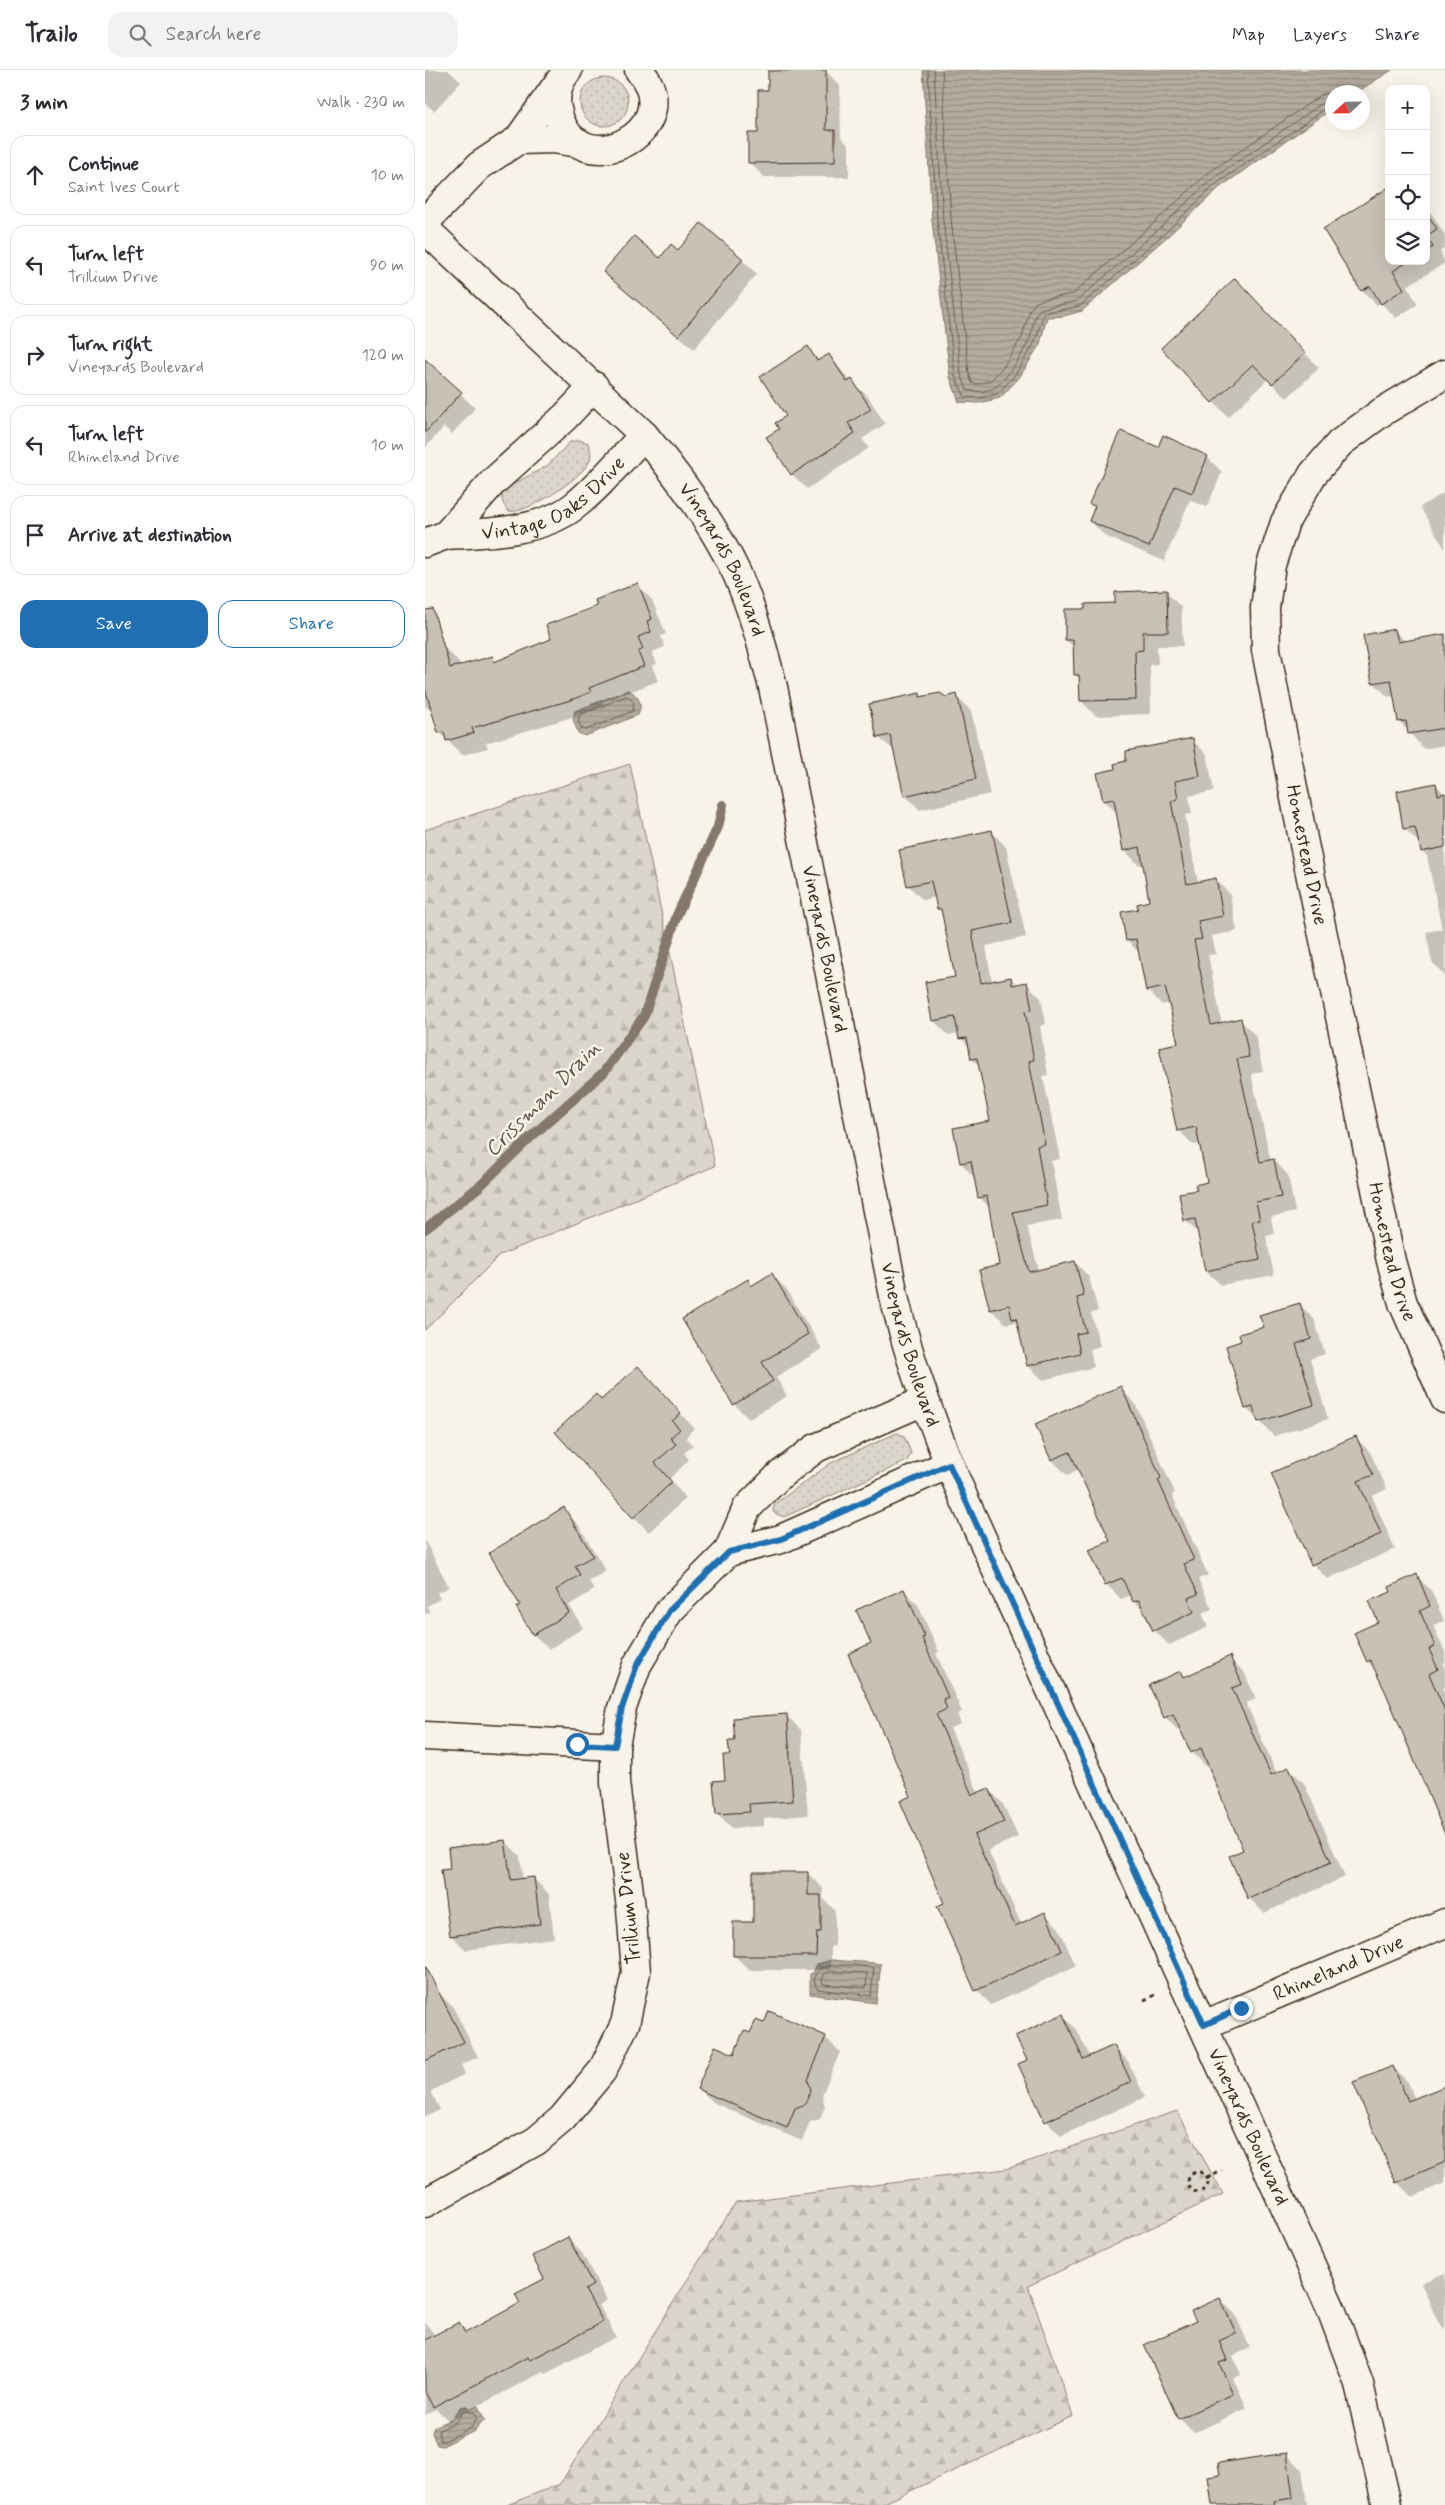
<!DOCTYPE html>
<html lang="en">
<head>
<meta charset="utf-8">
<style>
  body { margin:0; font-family:Mynerve,sans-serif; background:#f2f2f3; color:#2b2b33 }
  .controls { position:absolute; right:15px; top:15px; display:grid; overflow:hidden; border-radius:10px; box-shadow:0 5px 20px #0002 }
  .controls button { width:45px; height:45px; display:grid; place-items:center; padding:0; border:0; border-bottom:1px solid #e1e1e2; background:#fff; color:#2b2b33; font:25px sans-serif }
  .compass { position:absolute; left:900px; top:15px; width:45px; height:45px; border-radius:50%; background:#fff; box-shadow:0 5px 20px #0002; rotate:248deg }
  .stop { position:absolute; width:15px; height:15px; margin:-11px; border:4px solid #1f6fb2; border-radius:50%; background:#fff }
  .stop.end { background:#1f6fb2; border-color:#fff; box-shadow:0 1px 5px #0008 }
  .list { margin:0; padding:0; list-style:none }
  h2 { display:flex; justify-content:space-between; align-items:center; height:65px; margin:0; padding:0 20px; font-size:21px }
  h2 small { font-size:16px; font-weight:400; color:#7c7c81 }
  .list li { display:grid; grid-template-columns:32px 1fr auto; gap:15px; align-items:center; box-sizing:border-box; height:80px; margin:0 10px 10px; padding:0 10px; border:1px solid #e1e1e2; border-radius:15px }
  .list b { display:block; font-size:19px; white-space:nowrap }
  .list p { margin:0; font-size:16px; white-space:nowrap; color:#7c7c81 }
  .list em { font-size:16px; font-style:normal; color:#7c7c81 }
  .actions { display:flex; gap:10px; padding:15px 20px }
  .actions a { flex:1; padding:11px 0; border:1px solid #1f6fb2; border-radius:15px; text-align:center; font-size:18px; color:#1f6fb2 }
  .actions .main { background:#1f6fb2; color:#fff }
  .icon { flex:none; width:28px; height:28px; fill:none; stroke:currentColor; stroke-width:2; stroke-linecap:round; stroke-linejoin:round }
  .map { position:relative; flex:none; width:1020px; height:2435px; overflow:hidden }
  header { display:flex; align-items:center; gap:30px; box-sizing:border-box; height:70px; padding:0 25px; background:#fff; border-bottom:1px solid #e1e1e2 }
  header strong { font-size:24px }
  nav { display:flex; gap:28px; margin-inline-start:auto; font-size:18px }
  .search { width:350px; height:45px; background:#f2f2f3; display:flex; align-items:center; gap:12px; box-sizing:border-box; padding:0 18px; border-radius:15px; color:#7c7c81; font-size:19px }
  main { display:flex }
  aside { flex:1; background:#fff }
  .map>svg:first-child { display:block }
</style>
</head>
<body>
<header>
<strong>Trailo</strong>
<div class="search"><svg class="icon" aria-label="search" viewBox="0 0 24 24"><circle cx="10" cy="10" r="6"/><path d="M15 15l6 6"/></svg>Search here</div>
<nav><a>Map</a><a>Layers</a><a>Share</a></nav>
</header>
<main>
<aside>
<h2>3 min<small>Walk · 230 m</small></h2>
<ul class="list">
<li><svg class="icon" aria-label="ahead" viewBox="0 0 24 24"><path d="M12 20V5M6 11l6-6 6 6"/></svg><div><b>Continue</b><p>Saint Ives Court</p></div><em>10 m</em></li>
<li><svg class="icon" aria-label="left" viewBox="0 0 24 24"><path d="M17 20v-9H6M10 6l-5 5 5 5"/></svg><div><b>Turn left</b><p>Trillium Drive</p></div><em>90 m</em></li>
<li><svg class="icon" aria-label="right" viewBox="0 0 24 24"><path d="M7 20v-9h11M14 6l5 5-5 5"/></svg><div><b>Turn right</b><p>Vineyards Boulevard</p></div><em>120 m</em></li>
<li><svg class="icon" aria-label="left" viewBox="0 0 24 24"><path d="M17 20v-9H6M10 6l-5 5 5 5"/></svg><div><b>Turn left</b><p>Rhineland Drive</p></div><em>10 m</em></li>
<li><svg class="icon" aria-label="arrive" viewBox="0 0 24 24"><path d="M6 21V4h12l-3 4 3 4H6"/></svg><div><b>Arrive at destination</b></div></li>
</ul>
<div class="actions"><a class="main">Save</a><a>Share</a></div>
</aside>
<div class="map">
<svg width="1020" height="2435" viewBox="0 0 1020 2435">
  <defs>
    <pattern id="grass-dots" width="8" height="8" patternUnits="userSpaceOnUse" patternTransform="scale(1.25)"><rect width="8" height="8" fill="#dbd6cb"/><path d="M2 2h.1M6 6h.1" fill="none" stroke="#bdb8ae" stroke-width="1.8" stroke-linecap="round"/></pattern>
    <pattern id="forest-firs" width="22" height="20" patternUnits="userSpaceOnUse" patternTransform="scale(1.25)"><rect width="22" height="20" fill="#dbd6cb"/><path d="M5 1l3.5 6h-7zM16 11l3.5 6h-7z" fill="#bdb8ae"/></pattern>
    <pattern id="water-rules" width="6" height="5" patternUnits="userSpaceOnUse" patternTransform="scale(1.25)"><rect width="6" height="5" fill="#b4aca0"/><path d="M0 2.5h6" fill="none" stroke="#948c82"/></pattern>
  </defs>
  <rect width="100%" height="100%" fill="#f7f3e8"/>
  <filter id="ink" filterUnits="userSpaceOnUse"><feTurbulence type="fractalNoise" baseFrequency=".02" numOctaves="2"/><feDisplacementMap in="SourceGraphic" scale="10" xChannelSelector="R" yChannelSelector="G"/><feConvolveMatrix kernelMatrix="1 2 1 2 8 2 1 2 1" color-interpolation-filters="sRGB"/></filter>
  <g filter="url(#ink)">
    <g fill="url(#grass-dots)" stroke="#8b8074">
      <circle cx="179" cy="32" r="24"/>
      <path d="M154,370L163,373C166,380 167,386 164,392C155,409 102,445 83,441C77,433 75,428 79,419L122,396L145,372Z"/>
      <polygon points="472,1363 479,1366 486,1383 482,1391 359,1447 349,1443 348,1438 351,1433 406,1393"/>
    </g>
    <g fill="url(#forest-firs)" stroke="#8b8074">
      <polygon points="205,694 290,1096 75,1185 0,1260 0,760"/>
      <polygon points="752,2041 798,2124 603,2216 648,2346 455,2435 82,2435 135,2414 311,2132 581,2099"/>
    </g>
    <g fill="url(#water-rules)" stroke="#84786c">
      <polygon points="498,0 967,0 932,22 908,22 907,39 794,118 744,165 657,241 639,246 622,247 615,274 594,308 575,328 554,333 534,332 525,307 507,151"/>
      <path d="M203,620C214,625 218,634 213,645L160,666L153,663L148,649L150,641Z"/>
      <path d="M407,1890C423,1892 439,1891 456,1894L451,1933L385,1924V1904L388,1903L392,1894Z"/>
      <polygon points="42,2336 46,2339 53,2336 60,2351 54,2354 49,2362 39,2365 18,2376 12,2375 7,2363 9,2357 28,2348 35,2337"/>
    </g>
    <g fill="#0003" fill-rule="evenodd">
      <polygon points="0,0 23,0 36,12 9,41 0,33"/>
      <polygon points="401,1 415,16 416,67 424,76 424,107 339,107 324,92 335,64 345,22"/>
      <polygon points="1001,135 1020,165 1020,178 1015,181 1020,193 982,216 993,234 971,248 956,233 952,235 937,220 899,159 964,191 1001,191"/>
      <polygon points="253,182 317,190 332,204 269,279 180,202 235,190"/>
      <polygon points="825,225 894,298 862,328 843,309 803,347 737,278"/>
      <polygon points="382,278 395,291 404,285 426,312 442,325 460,354 437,369 444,378 382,419 367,404 356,359 363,346"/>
      <polygon points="0,290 50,338 27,364 19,357 0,378"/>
      <polygon points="734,379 782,387 797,402 782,437 765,430 739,491 680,466 665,451 671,438 666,433"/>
      <polygon points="1020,422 1020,479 995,437"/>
      <polygon points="213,515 227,530 241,564 236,566 240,577 227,582 232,594 227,596 233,611 178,632 180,637 61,673 63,678 37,685 14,662 8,642 0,636 0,581 18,576 33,591 34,596 67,587 72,592 127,570 174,536"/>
      <polygon points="741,522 756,537 758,576 732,576 733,594 725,595 726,644 671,646 656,631 655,609 651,605 650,578 641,570 662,540"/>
      <polygon points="970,561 981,572 1020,565 1020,675 999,679 975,652 970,626 963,627 948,612"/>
      <polygon points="494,624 497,628 520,628 531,626 546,641 565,724 495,740 480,725 470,681 453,667"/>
      <polygon points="767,670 782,684 789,721 764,726 767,744 760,745 773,813 790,809 805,824 812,861 787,866 791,884 783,885 797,954 815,950 830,965 838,1001 826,1004 846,1091 849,1090 863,1105 870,1142 846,1147 849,1164 841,1166 849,1205 796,1215 781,1201 774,1164 761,1151 755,1124 773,1121 784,1113 776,1074 768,1075 754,1060 754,974 745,933 737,935 723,920 715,884 702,870 714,840 725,832 719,794 714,795 699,780 693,744 679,730 692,700"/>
      <polygon points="1011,715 1020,724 1020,906 1007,892 1001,862 1017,859 1002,786 997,781 994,773 979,758"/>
      <path d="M567,762L581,777L601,867L561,876L567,912L586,908L592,915L601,913L616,928L621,954L615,956L623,1005L618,1006L635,1089L626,1091L637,1150L602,1156L614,1201L650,1192L664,1207L673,1241L666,1243L675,1276L665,1279L669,1297L618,1310L603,1296L593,1254L591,1252L581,1254L566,1240L576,1196L566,1139L554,1127L550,1108L536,1093L566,1052L555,996L547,989L545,978L536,968L535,963L523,965L508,950L532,908L519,844L513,839L511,827L498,830L483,815ZM589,1233L590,1235L574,1239V1236Z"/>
      <polygon points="347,1205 362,1220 397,1279 351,1307 362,1326 324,1349 309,1334 322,1211 328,1216"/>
      <polygon points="874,1234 889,1249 900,1284 885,1289 903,1349 849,1366 821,1338 818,1272"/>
      <polygon points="227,1313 269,1358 261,1367 268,1375 259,1383 264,1390 244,1409 261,1428 224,1462 209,1447 176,1331"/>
      <polygon points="695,1318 710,1333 750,1423 747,1425 783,1505 773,1509 787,1539 777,1543 783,1557 744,1575 729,1560 722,1544 709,1531 706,1525 696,1529 681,1514 687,1471 654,1399 642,1405 627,1390 611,1355"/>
      <polygon points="930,1367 945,1382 962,1419 947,1426 970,1479 902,1509 888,1494 848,1404"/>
      <polygon points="138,1439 153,1454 181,1501 164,1511 169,1520 144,1535 158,1558 124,1579 109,1565 93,1537 97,1535"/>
      <polygon points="0,1471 24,1517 12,1523 15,1529 2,1536 5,1542 0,1544"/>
      <polygon points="991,1506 1006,1520 1019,1551 1008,1555 1020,1582 1020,1592 1018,1594 1020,1599 1020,1617 1018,1618 1020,1624 1020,1741 950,1598 943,1591 967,1522"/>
      <polygon points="478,1520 493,1535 514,1582 511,1583 537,1642 532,1644 536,1654 525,1658 554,1724 564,1719 578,1734 593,1767 563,1780 596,1854 619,1843 634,1858 651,1896 566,1935 552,1920 521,1833 488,1727 447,1574"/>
      <polygon points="804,1588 819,1602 831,1629 821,1633 852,1704 864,1698 879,1713 920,1807 839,1843 824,1828 819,1780 784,1695 782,1697 767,1682 757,1661 755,1662 740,1647 756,1602 761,1607"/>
      <polygon points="361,1645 376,1660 383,1745 339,1749 339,1756 307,1758 292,1743 311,1672"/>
      <polygon points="80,1771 95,1786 98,1810 109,1809 124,1824 129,1868 41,1880 26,1865 27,1800"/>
      <polygon points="383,1804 398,1818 398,1828 410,1841 410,1876 406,1876 406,1900 324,1900 309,1885 329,1854"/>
      <polygon points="13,1922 28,1937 53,1987 36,1995 40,2004 6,2021 15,2040 0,2047 0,1928"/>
      <polygon points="637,1945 652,1960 665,1987 688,1976 703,1991 720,2027 636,2066 622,2051 604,1991"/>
      <polygon points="326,1965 400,1967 415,1982 397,2025 400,2036 395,2049 385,2052 377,2071 289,2033 274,2018 309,1986"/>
      <polygon points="968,1997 983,2012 990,2030 1020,2017 1020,2113 987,2127 972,2112"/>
      <polygon points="142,2168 157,2183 182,2230 174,2235 191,2267 120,2304 118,2302 24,2351 11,2339 0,2345 0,2253 11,2266 34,2253 43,2263 97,2234 120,2209"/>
      <polygon points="1020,2203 1020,2259 1013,2252 996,2213"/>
      <polygon points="795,2229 810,2244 825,2278 808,2286 816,2305 808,2308 822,2338 769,2363 754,2348 772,2252"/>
      <polygon points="862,2385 877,2399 882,2435 788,2435 796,2406"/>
    </g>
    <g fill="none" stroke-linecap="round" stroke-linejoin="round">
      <g stroke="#6b5e52" stroke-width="1">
        <polyline points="503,0 512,150 530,306 540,327 554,328 572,324 590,305 610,272 619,243 655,236 741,162 791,114 903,37 908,36"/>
        <path d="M509,0L518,150L536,304L542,320C550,322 561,322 569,318C581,311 600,280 605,268C608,258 608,246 615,239L652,231L736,157L787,109L899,32L908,29"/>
        <polyline points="517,0 526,149 544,303 547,313 553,314 565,311 579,296 597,267 605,240 610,233 619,229 648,224 731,151 783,103 896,25 911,22"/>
        <polygon points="202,626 209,632 208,641 161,660 156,658 153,650 155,645"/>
        <polygon points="407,1895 429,1895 449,1898 446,1926 392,1919 389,1910 394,1899"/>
        <polygon points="407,1901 442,1903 441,1918 398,1914 397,1910 400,1904"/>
        <polygon points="41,2341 50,2343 52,2347 46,2358 19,2371 15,2370 13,2361 31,2352 37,2343"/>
      </g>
      <polyline stroke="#84786c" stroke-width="10" points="0,1159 55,1116 107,1066 179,1002 219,946 252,845 293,757 298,735"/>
    </g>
    <g fill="#c8c1b6" stroke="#3b2a1e">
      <polygon points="401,0 401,60 410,60 410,92 323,93 323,63 333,63 333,20 343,20 343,1"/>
      <polygon points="964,117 964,191 984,191 968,201 979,219 956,234 945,216 936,221 898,159"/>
      <polygon points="1001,142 1012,159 1001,166"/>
      <polygon points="276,153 318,189 253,266 178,202 209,166 235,188 246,174 253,180"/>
      <polygon points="1001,166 1008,177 1001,181"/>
      <polygon points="810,208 880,283 847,314 828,294 787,333 736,278"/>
      <polygon points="383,276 392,291 404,284 422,312 427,309 446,339 423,353 430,363 366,405 341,367 354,359 350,353 361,346 335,307"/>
      <polygon points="0,289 37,322 0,363"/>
      <polygon points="696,361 733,377 738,365 783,386 767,423 750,416 724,477 664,451 670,436 664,434"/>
      <polygon points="213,513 227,549 222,551 226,562 213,567 218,579 213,582 219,596 164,618 166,622 146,630 47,658 49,663 21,671 19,662 13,663 0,618 0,540 8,539 25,598 68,586 69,592 126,569 121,555 172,536 170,530"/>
      <polygon points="742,520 743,562 718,562 718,580 710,581 711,630 655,631 654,605 649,605 648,570 640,570 640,539 660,539 660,534 690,533 690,522"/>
      <polygon points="970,559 973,572 1020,564 1020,658 983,664 981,651 973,652 966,610 947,613 938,565"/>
      <polygon points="495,623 495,627 515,623 521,627 532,624 551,709 479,726 465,665 452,668 444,634"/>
      <polygon points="768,668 775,706 750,711 753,729 746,731 762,814 791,808 798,846 773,851 777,869 769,870 786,955 816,948 824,987 812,989 835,1092 849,1089 856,1127 831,1132 835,1150 827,1151 835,1190 780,1201 770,1149 759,1151 754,1123 772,1120 770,1115 782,1112 771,1057 752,1061 734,977 753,973 740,917 721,921 711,869 701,871 696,842 713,839 712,834 724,831 715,777 698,781 689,729 678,731 672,703 690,699 689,694 701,691 701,681"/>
      <polygon points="1011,713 1013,725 1020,723 1020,777 996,782 990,757 978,759 972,721"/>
      <polygon points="567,760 587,853 547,861 556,913 586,907 587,915 602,912 607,940 600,941 609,990 604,991 620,1074 612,1076 622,1135 588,1142 604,1202 650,1191 659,1226 652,1228 661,1262 651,1264 655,1283 602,1296 591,1248 587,1249 584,1235 565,1240 554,1200 574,1195 562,1126 553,1128 546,1091 535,1093 528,1058 565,1051 552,988 546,989 542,968 534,969 530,947 507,951 500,912 530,907 516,839 512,839 506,811 482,816 474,780"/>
      <polygon points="347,1203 383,1264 337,1292 348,1311 308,1335 257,1249 323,1209 326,1216"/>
      <polygon points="875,1233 886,1269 871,1274 889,1335 833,1352 828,1337 820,1339 801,1276 816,1271 814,1264 839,1257 834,1245"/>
      <polygon points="213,1296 256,1343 247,1351 255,1359 245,1368 251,1374 230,1393 247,1412 208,1448 130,1362 171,1324 176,1330"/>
      <polygon points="696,1316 736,1408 733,1410 769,1490 759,1494 773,1524 763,1528 769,1542 728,1561 714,1530 708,1532 697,1508 680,1515 664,1480 685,1471 645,1382 626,1390 610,1354"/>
      <polygon points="931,1366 948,1405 933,1411 956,1464 886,1495 846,1403"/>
      <polygon points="139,1437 168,1486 150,1496 155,1505 131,1520 144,1543 108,1565 91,1537 95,1535 64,1483"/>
      <polygon points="992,1504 1005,1536 995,1541 1010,1576 1004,1579 1013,1599 1004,1604 1020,1641 1020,1764 961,1623 945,1590 942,1592 929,1563 953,1552 944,1531 966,1522 964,1517"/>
      <polygon points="479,1519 500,1567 497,1568 523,1627 518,1629 522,1639 511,1644 547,1725 564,1718 579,1752 549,1765 590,1856 620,1842 637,1881 550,1921 512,1836 519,1833 475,1731 486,1726 423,1584 446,1573 431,1540"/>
      <polygon points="805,1586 817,1614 807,1618 846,1705 864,1697 906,1792 823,1829 804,1786 818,1780 776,1678 766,1683 748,1644 739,1648 724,1615 756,1601 759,1607"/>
      <polygon points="362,1644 368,1731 324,1734 325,1742 291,1744 288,1711 300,1710 298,1685 305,1685 303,1671 310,1671 308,1648"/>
      <polygon points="80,1770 86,1810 109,1807 115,1854 25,1866 16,1800 25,1799 23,1778"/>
      <polygon points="328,1802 383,1802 383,1825 396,1825 396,1862 392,1862 391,1886 308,1886 308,1852 328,1852"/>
      <polygon points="0,1895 39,1972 0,1991"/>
      <polygon points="344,1941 401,1966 383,2010 386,2020 380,2034 370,2038 362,2058 272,2019 290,1976 309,1984 319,1960 325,1963 331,1950 339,1953"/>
      <polygon points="638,1944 658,1989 689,1975 706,2012 620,2052 593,1994 602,1990 590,1966"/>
      <polygon points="968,1996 983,2031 1020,2016 1020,2092 971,2113 928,2012"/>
      <polygon points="143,2167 168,2215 160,2220 178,2252 105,2290 103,2287 8,2337 0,2322 0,2270 34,2252 40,2263 95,2233 90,2224 119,2209 107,2186"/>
      <polygon points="795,2228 811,2263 794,2271 802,2290 794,2293 808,2324 753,2349 719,2275 771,2251 766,2241"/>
      <polygon points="862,2383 868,2428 849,2431 850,2435 787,2435 783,2407 795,2405 793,2393"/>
    </g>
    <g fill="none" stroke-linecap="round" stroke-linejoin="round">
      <g stroke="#3b2a1e" stroke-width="31">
        <g id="street">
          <path d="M143,0C134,10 129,26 132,39C148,121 267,61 214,0"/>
          <polyline points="93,70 128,69 154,73"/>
          <polyline points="0,152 54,96 93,70 134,12"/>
          <path id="s1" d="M0,159L219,365C255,408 288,453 312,504C328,540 338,579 348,617L470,1231C488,1302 511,1366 541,1433L906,2239L934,2314L962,2435"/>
          <path id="s2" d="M1020,304L957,342L915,373L888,404L860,452L846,495L840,538L841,580L879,774L966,1191L978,1233L1020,1329"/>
          <path id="s3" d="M169,316L140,347L68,412L21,465C61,463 115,462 148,437C174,417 196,389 219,365"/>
          <polyline points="0,473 21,465"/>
          <polyline points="499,1331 391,1378 355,1405 322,1438 303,1482 356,1469 524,1394"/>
          <polyline points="0,1666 190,1676"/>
          <path id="s4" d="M779,1955L1020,1853"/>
          <polyline points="0,2133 111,2071 137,2049 177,2001 200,1954 211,1902 206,1838 190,1713 190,1676 197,1638 212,1595 244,1541 303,1482"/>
        </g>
      </g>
      <g stroke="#3b2a1e" stroke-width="3" stroke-dasharray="4 4" stroke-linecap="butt">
        <polyline points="719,1930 730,1925"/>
        <circle cx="773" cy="2112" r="10"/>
        <polyline points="782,2108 797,2101"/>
      </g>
      <use href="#street" stroke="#f7f3e8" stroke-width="28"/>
    </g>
  </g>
  <g fill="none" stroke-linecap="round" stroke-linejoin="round" filter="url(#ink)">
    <polyline stroke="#1f6fb2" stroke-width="6" points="152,1674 190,1676 197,1638 212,1595 244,1541 304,1482 356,1469 524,1394 779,1955 816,1938"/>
  </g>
  <g text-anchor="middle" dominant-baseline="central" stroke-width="5" stroke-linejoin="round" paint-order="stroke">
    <g font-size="20" fill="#3b2a1e" stroke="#f7f3e8">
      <text stroke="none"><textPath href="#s3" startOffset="328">Vintage Oaks Drive</textPath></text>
      <text stroke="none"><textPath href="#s1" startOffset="449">Vineyards Boulevard</textPath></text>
      <text stroke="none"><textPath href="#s2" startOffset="562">Homestead Drive</textPath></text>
      <text stroke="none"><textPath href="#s1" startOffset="854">Vineyards Boulevard</textPath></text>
      <text stroke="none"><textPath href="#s2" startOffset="968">Homestead Drive</textPath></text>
      <text stroke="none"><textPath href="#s1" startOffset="1259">Vineyards Boulevard</textPath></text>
      <text transform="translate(204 1838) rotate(-96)">Trillium Drive</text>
      <text stroke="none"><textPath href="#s4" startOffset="146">Rhineland Drive</textPath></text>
      <text stroke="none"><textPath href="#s1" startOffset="2112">Vineyards Boulevard</textPath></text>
    </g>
    <g font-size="21" font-style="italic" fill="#5f5145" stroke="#f7f3e8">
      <text transform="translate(118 1029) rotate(-45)">Crissman Drain</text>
    </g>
  </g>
</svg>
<div class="controls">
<button>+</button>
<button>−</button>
<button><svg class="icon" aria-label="locate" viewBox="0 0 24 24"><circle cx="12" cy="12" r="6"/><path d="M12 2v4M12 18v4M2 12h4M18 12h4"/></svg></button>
<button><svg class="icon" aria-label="layers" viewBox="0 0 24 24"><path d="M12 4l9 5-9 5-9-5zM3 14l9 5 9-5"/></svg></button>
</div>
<svg class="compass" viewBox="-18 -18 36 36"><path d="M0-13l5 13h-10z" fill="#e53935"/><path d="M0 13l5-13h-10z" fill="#7c7c81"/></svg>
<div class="stop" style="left:152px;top:1674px"></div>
<div class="stop end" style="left:816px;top:1938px"></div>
</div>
</main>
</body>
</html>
